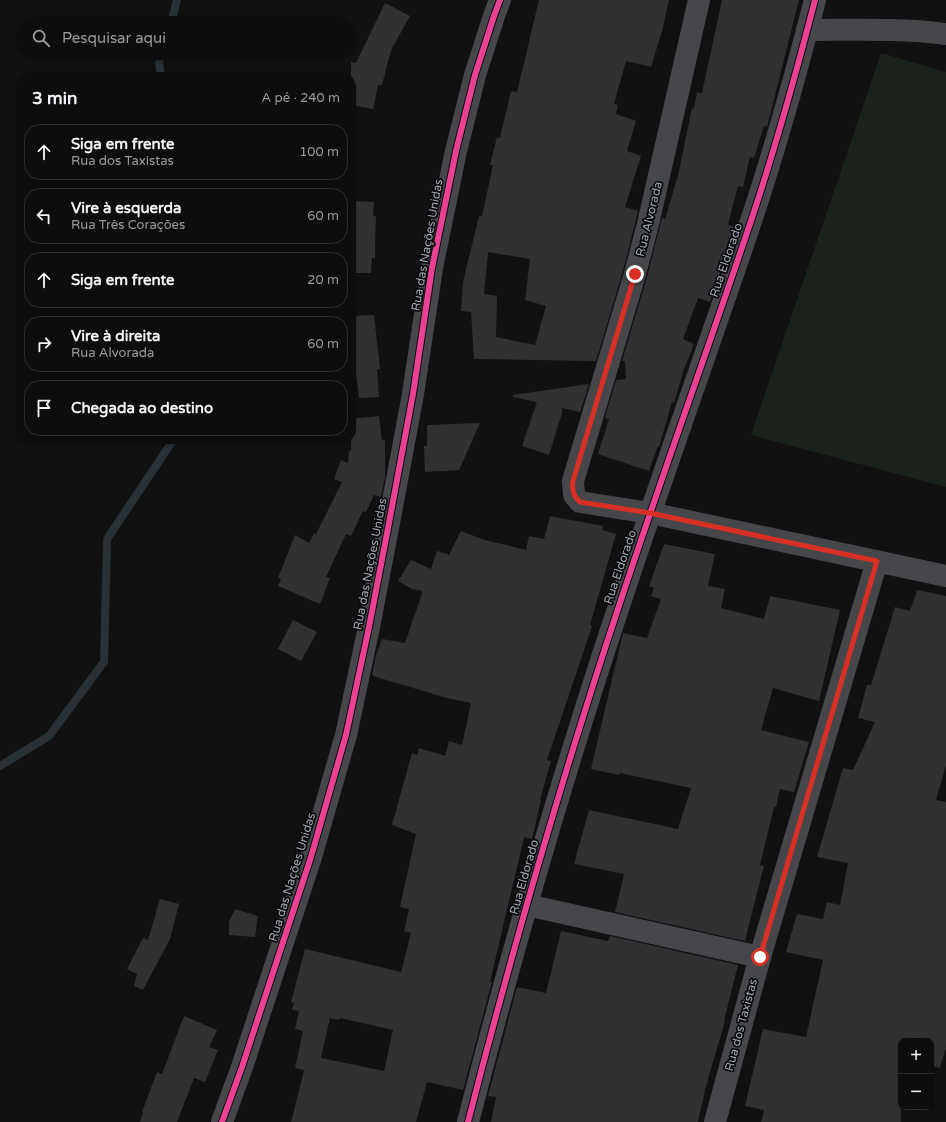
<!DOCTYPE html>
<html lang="pt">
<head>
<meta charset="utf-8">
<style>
  body { margin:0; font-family:"Varela Round",sans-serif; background:#161616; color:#f1f3f6 }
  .controls { position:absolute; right:12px; bottom:12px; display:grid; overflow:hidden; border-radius:8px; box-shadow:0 1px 3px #0004 }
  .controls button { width:36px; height:36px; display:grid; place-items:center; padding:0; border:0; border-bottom:1px solid #2d2d2e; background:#0d0d0d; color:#f1f3f6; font:20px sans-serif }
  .stop { position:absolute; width:12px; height:12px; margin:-9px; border:3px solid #d93025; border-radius:50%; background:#fff }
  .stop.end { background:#d93025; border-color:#fff; box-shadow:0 1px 4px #0008 }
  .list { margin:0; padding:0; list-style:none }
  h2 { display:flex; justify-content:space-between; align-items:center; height:52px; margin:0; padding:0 16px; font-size:17px }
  h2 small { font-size:13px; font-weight:400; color:#9a9c9d }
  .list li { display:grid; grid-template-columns:26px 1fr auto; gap:12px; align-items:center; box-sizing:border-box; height:56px; margin:0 8px 8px; padding:0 8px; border:1px solid #2d2d2e; border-radius:16px }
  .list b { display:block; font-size:15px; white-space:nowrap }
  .list p { margin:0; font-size:13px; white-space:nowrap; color:#9a9c9d }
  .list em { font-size:13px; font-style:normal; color:#9a9c9d }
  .icon { flex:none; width:22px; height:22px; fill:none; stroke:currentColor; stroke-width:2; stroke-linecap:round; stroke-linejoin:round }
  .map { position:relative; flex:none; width:946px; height:1122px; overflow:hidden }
  .search { position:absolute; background:#0d0d0d; box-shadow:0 1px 3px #0004; left:16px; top:16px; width:340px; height:44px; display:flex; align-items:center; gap:10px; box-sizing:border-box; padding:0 14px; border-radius:22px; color:#9a9c9d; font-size:15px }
  .panel { position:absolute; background:#0d0d0d; box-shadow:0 1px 3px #0004; left:16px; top:72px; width:340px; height:372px; border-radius:16px }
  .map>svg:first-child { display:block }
</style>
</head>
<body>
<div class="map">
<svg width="946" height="1122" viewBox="0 0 946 1122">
  <rect width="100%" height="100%" fill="#111"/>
  <polygon fill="#1b211b" points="881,53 946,72 946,487 751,435"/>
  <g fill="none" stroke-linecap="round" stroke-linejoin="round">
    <g stroke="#283136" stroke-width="8">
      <polyline points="171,23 177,0"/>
      <polyline points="161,77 159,62 162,53"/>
      <polyline points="0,766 49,736 104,662 107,539 174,439"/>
    </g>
  </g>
  <g fill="#313133" fill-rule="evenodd">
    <path d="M539,0H669L662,31L651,67L626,61L614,104L618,105L616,114L636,121L627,151L641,156L625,207L638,211L623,271L596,361L474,359L471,312L461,311L463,282L479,216H482L493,165H490L497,137L500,138L511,91L517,92ZM488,252L530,259L525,300L546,306L535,345L496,337L497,296L484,294Z"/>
    <polygon points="722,0 799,0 767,127 764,126 754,158 750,157 743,187 738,186 728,225 735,227 710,302 698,298 683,339 694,344 683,372 674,403 672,402 659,447 658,446 649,471 598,454 609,419 605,418 616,380 626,379 625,361 622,361 647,277 662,218 665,219 678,175 692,108 694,109 697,92 702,93"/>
    <polygon points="385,3 410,16 391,50 382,85 378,85 373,109 351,105 351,62 356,63"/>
    <polygon points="351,201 374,202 373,216 376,216 375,246 375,258 372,258 371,273 351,273"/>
    <polygon points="374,315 380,369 377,369 379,397 359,398 356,372 351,373 351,316"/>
    <polygon points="589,384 580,412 562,408 562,413 549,455 522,446 537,402 513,397 513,395"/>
    <polygon points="379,416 382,440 385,440 385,477 381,497 374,495 366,512 363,511 351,536 346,534 326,577 330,578 320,604 278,586 281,579 278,578 295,535 309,543 314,533 316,534 342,482 334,479 341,460 348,463 349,451 351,451 351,419"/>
    <polygon points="480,423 459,470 425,472 424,446 427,446 427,425"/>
    <path d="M550,516L603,526L602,530L616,534L590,625L592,626L547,760L551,761L540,800H541L532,839L524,837L490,982H492L463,1090L427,1082L416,1122H291L304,1070L295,1068L303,1031L295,1029L299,1011L292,1010L294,1003L291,1002L305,949L401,972L411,933L404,931L409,909L400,907L416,834L392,825L412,753L417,755L419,748L445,756L449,741L462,745L471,703L447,698L373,676L372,674L376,656L382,639L405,643L423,591L412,589L398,581L411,560L431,569L437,551L449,555L461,531L485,540L526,550L529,536L544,539ZM330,1018L339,1020L340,1018L393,1030L384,1071L321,1058Z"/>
    <polygon points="664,544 715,554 708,586 725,589 721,608 764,619 770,596 840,610 819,701 773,688 761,730 809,742 794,792 780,789 776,807 774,807 760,865 764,866 745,941 615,912 624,874 574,864 589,810 678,829 691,788 620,773 619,775 591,769 623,633 647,638 661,599 651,596 654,588 649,586"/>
    <polygon points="917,590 946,596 946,765 936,800 946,802 946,1047 940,1068 931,1066 931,1041 901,1041 901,1122 761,1122 764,1110 745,1106 763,1029 806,1037 823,960 786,952 797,914 823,919 827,902 840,905 848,863 817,857 843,768 853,770 875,722 858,718 867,685 871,685 895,607 910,611"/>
    <polygon points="293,620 317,632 301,661 278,649"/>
    <polygon points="160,899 179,904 170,939 143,990 134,986 137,974 127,969 143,938 148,940"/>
    <polygon points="235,909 258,916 255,937 229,935 229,922"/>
    <polygon points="561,931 608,941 610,936 738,965 724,1021 725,1021 706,1086 698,1122 491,1122 496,1097 488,1096 517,987 546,993"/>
    <polygon points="184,1016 217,1030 209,1047 218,1050 205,1082 194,1078 177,1122 140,1122 143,1113 142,1112 157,1072 162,1074"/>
  </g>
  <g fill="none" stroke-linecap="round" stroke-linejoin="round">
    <g stroke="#45474a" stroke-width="22">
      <polyline points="699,0 648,224 635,274 573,481 574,495 580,502 650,513 946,576"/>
      <path d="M807,30C853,30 900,28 946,34"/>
      <polyline points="527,905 760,957"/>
      <polyline points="222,1122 242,1067 311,857 346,735 369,627 389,523 413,394 432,268 456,151 475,75 494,16 500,0"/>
      <path d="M468,1122C512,951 561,780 617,612C660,481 707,352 751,221C775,149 796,74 815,0"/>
      <polyline points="715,1122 760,957 877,561"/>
    </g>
    <g stroke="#0b0b0d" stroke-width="8">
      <g id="cycleway">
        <polyline points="222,1122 242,1067 311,857 346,735 369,627 389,523 413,394 432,268 456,151 475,75 494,16 500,0"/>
        <path d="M468,1122C512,951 561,780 617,612C660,481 707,352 751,221C775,149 796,74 815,0"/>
      </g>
    </g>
    <use href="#cycleway" stroke="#ea4096" stroke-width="6"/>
  </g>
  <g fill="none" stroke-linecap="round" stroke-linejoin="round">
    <path stroke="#d93025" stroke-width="5" d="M635,274L573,481C572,490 573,496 580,502L650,513L877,561L760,957"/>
  </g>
  <g text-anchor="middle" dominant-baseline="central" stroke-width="3.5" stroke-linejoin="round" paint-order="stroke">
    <g font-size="12" fill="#a2a8b2" stroke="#0b0b0d">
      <text transform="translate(649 219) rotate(-76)">Rua Alvorada</text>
      <text transform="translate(427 245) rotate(-80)">Rua das Nações Unidas</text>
      <text transform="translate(726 260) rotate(-71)">Rua Eldorado</text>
      <text transform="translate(370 564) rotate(-79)">Rua das Nações Unidas</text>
      <text transform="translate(620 567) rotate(-71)">Rua Eldorado</text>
      <text transform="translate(292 877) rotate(-73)">Rua das Nações Unidas</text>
      <text transform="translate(524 877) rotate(-74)">Rua Eldorado</text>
      <text transform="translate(741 1025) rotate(-75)">Rua dos Taxistas</text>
    </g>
  </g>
</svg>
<div class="controls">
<button>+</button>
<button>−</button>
</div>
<div class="stop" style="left:760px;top:957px"></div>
<div class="stop end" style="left:635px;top:274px"></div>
<div class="search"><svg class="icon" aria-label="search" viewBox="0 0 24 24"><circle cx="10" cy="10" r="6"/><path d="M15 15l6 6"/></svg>Pesquisar aqui</div>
<section class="panel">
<h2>3 min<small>A pé · 240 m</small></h2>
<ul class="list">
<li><svg class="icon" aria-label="ahead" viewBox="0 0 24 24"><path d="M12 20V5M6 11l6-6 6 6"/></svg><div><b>Siga em frente</b><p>Rua dos Taxistas</p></div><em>100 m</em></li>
<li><svg class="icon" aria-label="left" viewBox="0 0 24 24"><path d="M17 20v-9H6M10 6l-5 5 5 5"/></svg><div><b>Vire à esquerda</b><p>Rua Três Corações</p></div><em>60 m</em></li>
<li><svg class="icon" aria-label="ahead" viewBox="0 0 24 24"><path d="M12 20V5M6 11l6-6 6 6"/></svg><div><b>Siga em frente</b></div><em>20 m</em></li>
<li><svg class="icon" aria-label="right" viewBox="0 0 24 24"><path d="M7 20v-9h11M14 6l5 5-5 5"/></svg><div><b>Vire à direita</b><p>Rua Alvorada</p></div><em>60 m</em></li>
<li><svg class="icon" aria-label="arrive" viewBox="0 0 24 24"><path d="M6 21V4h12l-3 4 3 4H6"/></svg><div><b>Chegada ao destino</b></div></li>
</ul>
</section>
</div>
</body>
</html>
